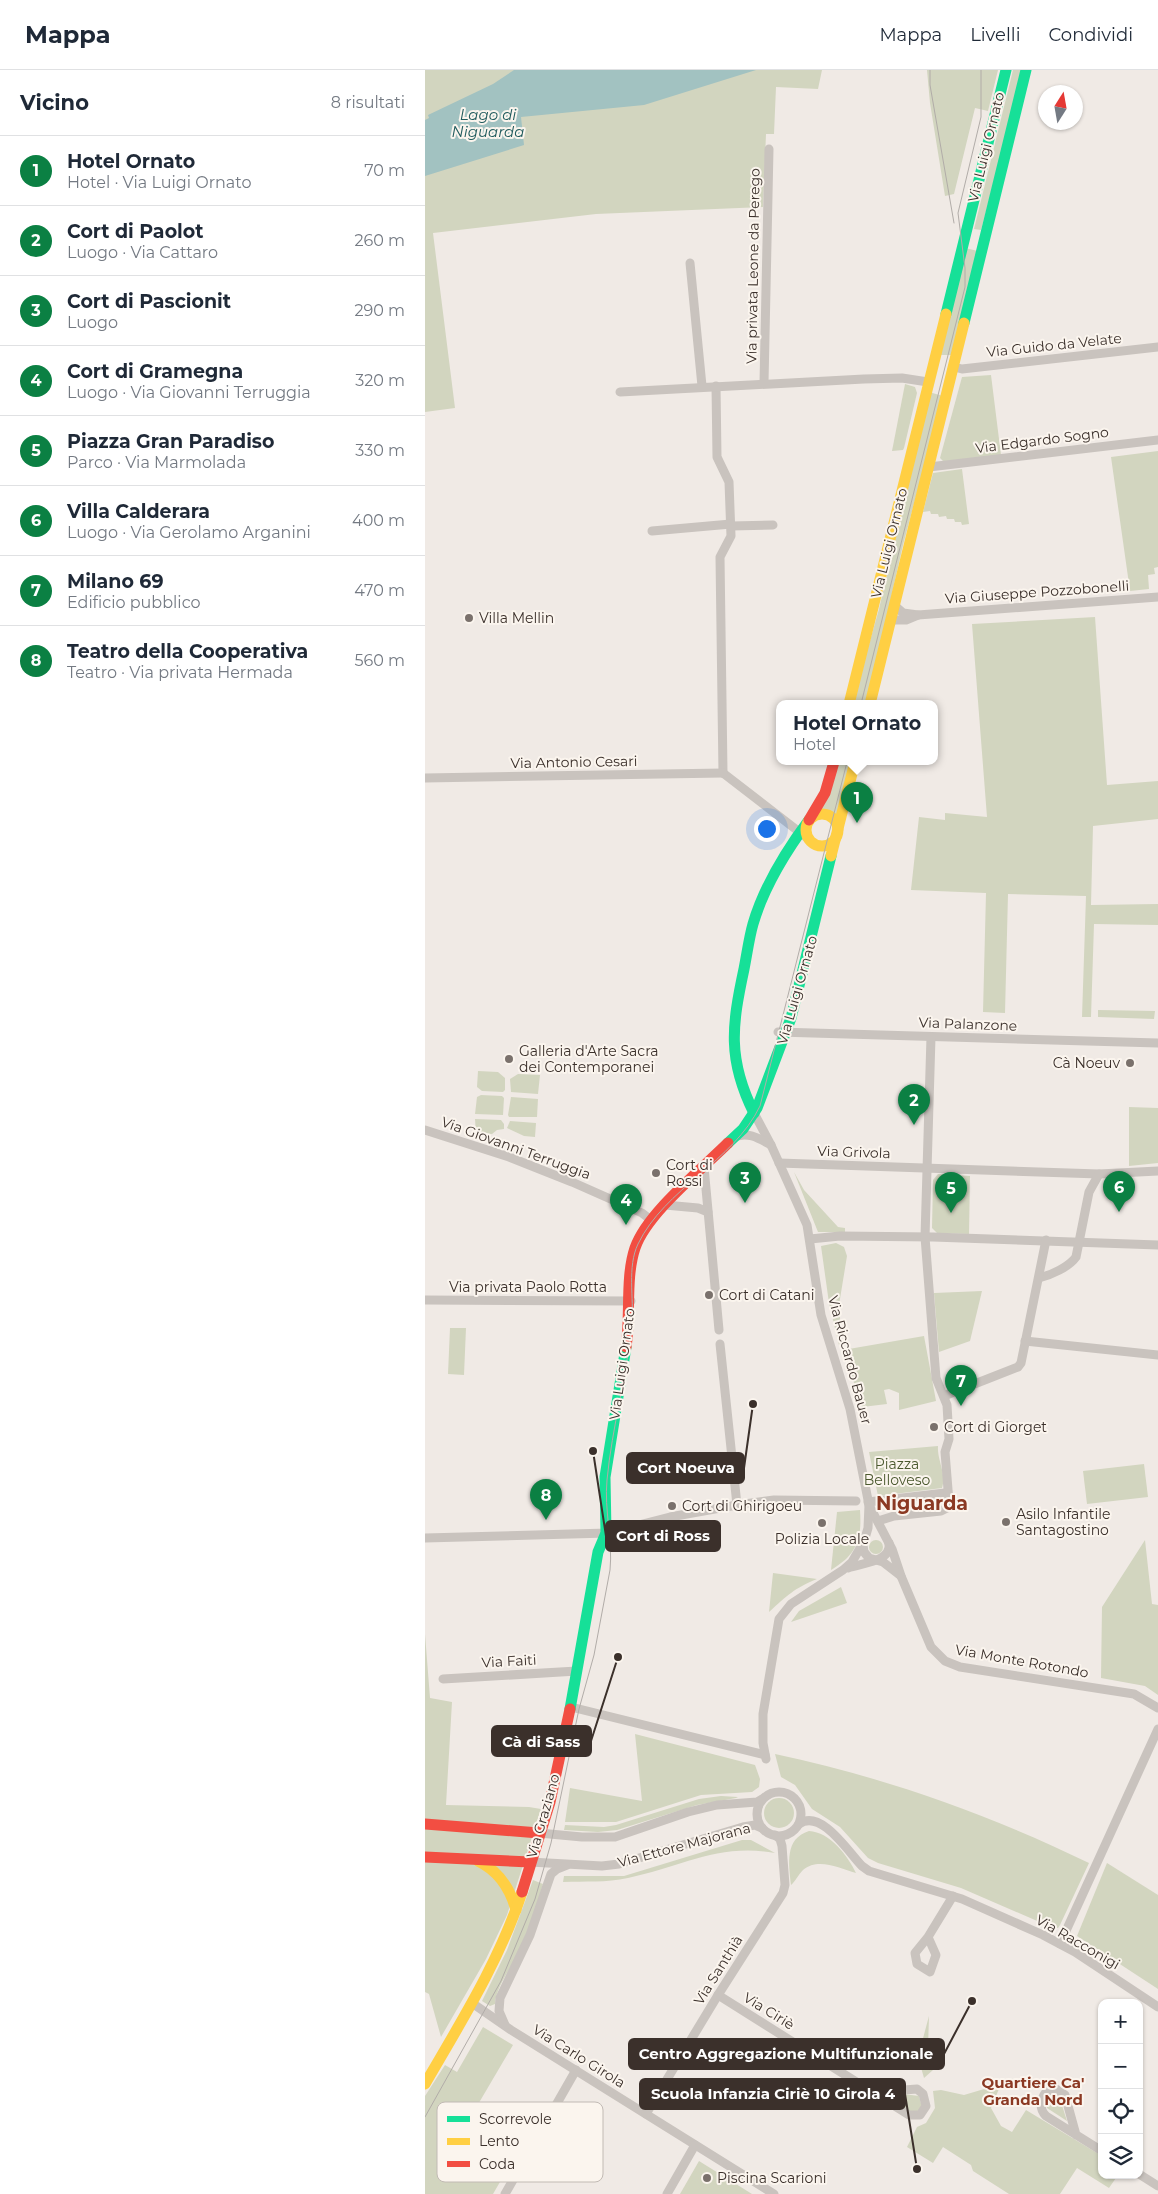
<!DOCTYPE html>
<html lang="it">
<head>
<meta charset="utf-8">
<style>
  body { margin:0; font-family:Montserrat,sans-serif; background:#f6f6f7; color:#1f2937 }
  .controls { position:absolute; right:15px; bottom:15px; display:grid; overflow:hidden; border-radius:10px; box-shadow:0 1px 4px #0004 }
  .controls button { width:45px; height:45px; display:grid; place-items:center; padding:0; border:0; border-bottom:1px solid #e0e1e3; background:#fff; color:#1f2937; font:25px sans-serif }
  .compass { position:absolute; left:613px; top:15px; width:45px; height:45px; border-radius:50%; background:#fff; box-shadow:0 1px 4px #0004; rotate:11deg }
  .you { position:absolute; left:341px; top:758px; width:18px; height:18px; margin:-12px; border:4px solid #fff; border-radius:50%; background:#1a73e8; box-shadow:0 0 0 8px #1a73e833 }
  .badge { display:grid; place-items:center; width:32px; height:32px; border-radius:50%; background:#0b8043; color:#fff; font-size:16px; font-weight:700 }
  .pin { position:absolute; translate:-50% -41px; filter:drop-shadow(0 1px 2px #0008) }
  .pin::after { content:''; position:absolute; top:26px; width:18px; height:15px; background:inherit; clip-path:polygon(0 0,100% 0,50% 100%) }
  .popup { position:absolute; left:351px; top:630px; width:162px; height:65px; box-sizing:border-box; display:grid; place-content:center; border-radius:10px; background:#fff; filter:drop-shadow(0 1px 4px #0005); font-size:16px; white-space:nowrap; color:#747a83 }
  .popup b { font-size:19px; color:#1f2937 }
  .popup::after { content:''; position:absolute; left:50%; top:100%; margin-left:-10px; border:10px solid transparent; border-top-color:#fff }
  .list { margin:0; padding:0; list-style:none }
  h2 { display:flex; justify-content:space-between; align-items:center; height:65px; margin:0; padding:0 20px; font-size:21px }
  h2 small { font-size:16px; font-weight:400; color:#747a83 }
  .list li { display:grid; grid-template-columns:32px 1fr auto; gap:15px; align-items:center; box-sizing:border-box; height:70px; padding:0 20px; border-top:1px solid #e0e1e3 }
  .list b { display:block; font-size:19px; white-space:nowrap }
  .list p { margin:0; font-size:16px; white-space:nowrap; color:#747a83 }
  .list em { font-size:16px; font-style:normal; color:#747a83 }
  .icon { flex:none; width:28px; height:28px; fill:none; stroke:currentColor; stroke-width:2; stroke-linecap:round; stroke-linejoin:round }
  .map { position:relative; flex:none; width:733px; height:2124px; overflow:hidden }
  header { display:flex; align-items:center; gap:30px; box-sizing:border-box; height:70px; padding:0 25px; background:#fff; border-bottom:1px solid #e0e1e3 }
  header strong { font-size:24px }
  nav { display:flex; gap:28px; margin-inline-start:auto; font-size:18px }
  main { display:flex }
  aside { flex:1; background:#fff }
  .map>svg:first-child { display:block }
</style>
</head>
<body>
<header>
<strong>Mappa</strong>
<nav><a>Mappa</a><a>Livelli</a><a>Condividi</a></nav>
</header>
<main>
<aside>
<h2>Vicino<small>8 risultati</small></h2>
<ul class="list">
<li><span class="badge">1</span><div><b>Hotel Ornato</b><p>Hotel · Via Luigi Ornato</p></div><em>70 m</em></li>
<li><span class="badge">2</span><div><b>Cort di Paolot</b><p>Luogo · Via Cattaro</p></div><em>260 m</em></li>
<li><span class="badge">3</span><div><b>Cort di Pascionit</b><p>Luogo</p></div><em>290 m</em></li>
<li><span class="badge">4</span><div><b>Cort di Gramegna</b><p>Luogo · Via Giovanni Terruggia</p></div><em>320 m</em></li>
<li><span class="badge">5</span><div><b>Piazza Gran Paradiso</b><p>Parco · Via Marmolada</p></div><em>330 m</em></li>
<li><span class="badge">6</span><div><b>Villa Calderara</b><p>Luogo · Via Gerolamo Arganini</p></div><em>400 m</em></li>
<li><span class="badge">7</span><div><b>Milano 69</b><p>Edificio pubblico</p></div><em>470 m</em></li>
<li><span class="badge">8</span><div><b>Teatro della Cooperativa</b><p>Teatro · Via privata Hermada</p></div><em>560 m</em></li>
</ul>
</aside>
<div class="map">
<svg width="733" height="2124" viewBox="0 0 733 2124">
  <rect width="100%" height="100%" fill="#f0eae5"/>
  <g fill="#d2d5bf">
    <polygon points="0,0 397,0 393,19 351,17 349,64 341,64 338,137 171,144 8,163 30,338 0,342"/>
    <polygon points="502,0 573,0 563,41 550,38 529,124 520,126 505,33"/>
    <polygon points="588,0 598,0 556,160 549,159"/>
    <polygon points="540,178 553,181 528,285 513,285"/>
    <polygon points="566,305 576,385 519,392 515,388 537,307"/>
    <polygon points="480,314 490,317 492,323 479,378 478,380 467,381"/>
    <polygon points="504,322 518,326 478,475 442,634 427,634 454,539"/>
    <polygon points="733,381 733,497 729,498 730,504 723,505 724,519 705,521 686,387"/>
    <polygon points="537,399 544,454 537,455 536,452 530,452 529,449 522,449 521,446 514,447 513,444 506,444 505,441 498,442 508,403"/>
    <polygon points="670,547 682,715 733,711 733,749 668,756 666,835 733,834 733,855 669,854 666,947 657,947 661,826 583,824 580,943 558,942 561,823 486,820 494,747 520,750 520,743 562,747 547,554"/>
    <polygon points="413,692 427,692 411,747 396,739"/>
    <polygon points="673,940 730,941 729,949 673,947"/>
    <polygon points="53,1001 73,1002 80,1008 80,1020 78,1022 57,1021 52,1017"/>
    <polygon points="93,1004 115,1005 113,1024 86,1022 85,1009"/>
    <polygon points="56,1025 77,1026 79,1028 78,1045 50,1044 52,1027"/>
    <polygon points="86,1027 113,1029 112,1047 84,1047 83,1045"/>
    <polygon points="704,1037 733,1038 733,1093 704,1096"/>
    <polygon points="50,1049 76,1050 79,1054 79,1059 72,1060 67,1064 51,1063"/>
    <polygon points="85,1051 111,1053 110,1067 99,1066 82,1058"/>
    <polygon points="369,1102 379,1120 413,1157 420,1158 420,1162 393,1162"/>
    <polygon points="513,1104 545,1106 544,1164 512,1163 507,1158 508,1110"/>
    <polygon points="411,1173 419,1177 422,1186 414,1235 417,1274 414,1275 404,1233 396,1176"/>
    <polygon points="557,1221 545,1271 514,1282 509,1223"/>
    <polygon points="25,1258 41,1258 39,1305 23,1304"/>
    <polygon points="499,1266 511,1331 474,1340 474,1323 464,1319 459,1320 462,1334 437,1337 418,1280"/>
    <path d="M513,1376C512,1390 522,1405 517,1418L453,1426L444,1382Z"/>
    <polygon points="719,1394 723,1427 662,1434 658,1401"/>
    <path d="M435,1440C437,1470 432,1484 406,1500L412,1442Z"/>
    <circle cx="451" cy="1477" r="7"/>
    <polygon points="720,1470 727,1534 733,1535 733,1625 720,1616 676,1608 677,1537"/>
    <path d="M348,1503L392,1509C368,1519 363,1525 344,1542Z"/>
    <polygon points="416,1517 422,1533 366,1552 374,1541"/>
    <polygon points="0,1564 5,1628 27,1632 21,1735 104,1737 116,1739 82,1845 61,1889 16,1967 4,1924 0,1922"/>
    <polygon points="210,1664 330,1695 335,1709 334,1717 327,1722 276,1725 191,1752 140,1752 145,1718 217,1731"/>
    <path d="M350,1684C459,1707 563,1744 664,1793L635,1855L633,1858L626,1857L536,1818L453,1793L443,1788L415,1757L387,1739L370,1715L356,1707Z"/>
    <polygon points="296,1726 313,1727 311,1728 272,1735 192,1760 173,1762 139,1760 140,1755 179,1757 191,1755 274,1729"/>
    <circle cx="354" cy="1743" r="15"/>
    <path d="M384,1761C405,1762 423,1786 431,1803C414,1798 393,1787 378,1800C373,1805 370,1812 366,1815C364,1794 359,1769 384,1761Z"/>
    <path d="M317,1770H326L350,1783C292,1773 257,1797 203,1808C181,1813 160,1811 138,1812L139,1806H199Z"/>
    <polygon points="682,1793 733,1825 733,1919 652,1866"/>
    <path d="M108,1810L118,1814C111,1837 104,1859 94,1881C87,1897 71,1916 70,1934L65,1936L57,1931L82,1880Z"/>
    <polygon points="504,1946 503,1978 508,2000 499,2008 493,1987"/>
    <polygon points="58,1957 88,1975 35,2065 42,2069 97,2074 68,2124 0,2124 0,2026 20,1995 32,2002"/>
    <polygon points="576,2014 566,2038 576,2056 587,2062 601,2040 677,2086 677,2105 693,2105 684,2118 652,2098 635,2124 584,2124 548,2101 546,2095 518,2077 508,2093 482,2077 492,2057 501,2053 510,2038 508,2021 516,2020 539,2025"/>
    <polygon points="478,2024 494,2026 497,2037 489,2044 462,2029"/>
    <polygon points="628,2024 634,2026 642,2051 622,2038 620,2028"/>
    <polygon points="274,2091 327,2124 255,2124"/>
  </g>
  <polygon fill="#a2c2c1" points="89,0 331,0 219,35 96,47 99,75 0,106 0,50 4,48 3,45 68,14"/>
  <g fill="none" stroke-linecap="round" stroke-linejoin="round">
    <g stroke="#c9c3be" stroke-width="9">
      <polyline points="265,193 277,316"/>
      <polyline points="529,297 537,299 733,277"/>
      <polyline points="339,313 344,79"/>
      <polyline points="291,316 292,387 304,412 306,466 295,487 298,703"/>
      <polyline points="195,322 439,309 477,308 503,312"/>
      <polyline points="504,397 733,370"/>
      <polyline points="306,456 348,455"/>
      <polyline points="227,461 306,454"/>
      <polyline points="470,536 478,543 493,545 733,527"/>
      <polyline points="466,550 481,550 493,545"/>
      <polyline points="298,703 386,771"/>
      <polyline points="0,708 298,703"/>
      <polyline points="353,962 733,973"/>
      <polyline points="329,1043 346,1075 382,1155 396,1245 425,1339 444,1435 467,1479 476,1506 506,1577 520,1591 535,1597 709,1624 733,1638"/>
      <polyline points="0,1060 84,1087 147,1112 217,1143 226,1150"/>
      <path d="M310,1067C323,1061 335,1069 346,1075"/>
      <polyline points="354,1093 674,1104 733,1101"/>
      <polyline points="279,1097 294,1260"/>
      <polyline points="240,1135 273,1138 283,1142"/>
      <polyline points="385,1169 415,1166 508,1167 733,1175"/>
      <path d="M614,1208C626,1205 644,1197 651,1187L664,1122L674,1104"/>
      <polyline points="0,1230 206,1231"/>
      <polyline points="600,1271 733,1285"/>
      <polyline points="295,1274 312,1435"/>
      <polyline points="519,1326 593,1297 596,1293 621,1170"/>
      <polyline points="443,1432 520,1423"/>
      <polyline points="444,1435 443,1458 438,1475 439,1482 444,1488 458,1492 476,1506"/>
      <polyline points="453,1451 469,1446 516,1441 522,1438 524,1432 520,1382 524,1369 522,1335 511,1308 500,1167 506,967"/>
      <polyline points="0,1468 183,1463 245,1447 312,1435 349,1430 431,1431"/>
      <path d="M423,1498C437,1493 467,1492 464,1473"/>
      <polyline points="18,1609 152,1601"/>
      <polyline points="146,1637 340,1685"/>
      <polyline points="341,1689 338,1673 338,1644 354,1549 366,1534 418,1500 427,1492 438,1473"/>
      <circle cx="354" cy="1744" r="22"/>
      <path d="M374,1754C396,1738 424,1783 437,1796L444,1801L537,1829L618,1865L650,1882L733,1937"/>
      <polyline points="114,1763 157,1767 190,1767 263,1742 292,1735 332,1732 337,1729"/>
      <polyline points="105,1792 177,1796 194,1794 318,1757 330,1755 337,1758"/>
      <polyline points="503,1867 511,1885 505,1902 492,1894 490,1883 503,1867 528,1826"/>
      <polyline points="635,1874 733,1659"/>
      <polyline points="293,1925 484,2045 495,2045 501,2036 498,2024 492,2019 466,2021 456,2027"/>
      <polyline points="47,1933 86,1960 349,2124"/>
      <polyline points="80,1955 74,1941 75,1928 105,1865 126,1804 132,1799 142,1795"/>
      <polyline points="221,2044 293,1925 358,1823 360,1815 357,1776 355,1769 350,1765"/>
      <path d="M651,2065L640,2025L631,2019L621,2022C615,2030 614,2039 621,2046L677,2081"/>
      <polyline points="714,2104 733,2116"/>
      <polyline points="80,2124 151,2000"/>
      <polyline points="242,2124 270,2075"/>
    </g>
    <g stroke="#16e098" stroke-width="11">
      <polyline points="521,244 581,0"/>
      <polyline points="539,253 601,0"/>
      <path d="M329,1043C302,989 307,955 319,899C322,884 324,868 328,854C339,816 361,781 384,750"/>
      <polyline points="303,1073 318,1059 332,1038 366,948 406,786"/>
      <polyline points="145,1639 173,1482 181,1463 180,1407 201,1277"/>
    </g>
    <g stroke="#ffcf43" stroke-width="11">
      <polyline points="424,634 521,244"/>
      <polyline points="445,634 539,253"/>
      <circle cx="397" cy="760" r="16"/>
      <polyline points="406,786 430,692"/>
      <path d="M53,1791C74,1801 85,1818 91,1840"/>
      <path d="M0,2014C36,1952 75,1890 97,1822"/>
    </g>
    <g stroke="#f24e42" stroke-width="11">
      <polyline points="384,750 400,723 409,692"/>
      <path d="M201,1277C206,1246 200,1208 210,1178C222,1143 276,1100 303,1073"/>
      <polyline points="0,1754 114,1763"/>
      <polyline points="0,1787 105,1792"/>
      <polyline points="97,1822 125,1732 145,1639"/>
    </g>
    <g stroke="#b1aca8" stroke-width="1">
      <polyline points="505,0 505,15 529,153"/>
      <polyline points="436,634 540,217 540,198 533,143 556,47 556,0"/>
      <path d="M0,2047L76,1911L110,1829L126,1773L154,1639L169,1585L185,1500C188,1471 179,1440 182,1410C187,1357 202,1305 207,1253C209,1228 202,1197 213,1174C240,1118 308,1092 335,1036L422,692"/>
    </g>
  </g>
  <g fill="#7a716c" stroke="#fbf5ee" stroke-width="2">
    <circle cx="44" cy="548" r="5"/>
    <circle cx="84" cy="989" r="5"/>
    <circle cx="705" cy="993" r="5"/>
    <circle cx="231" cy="1103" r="5"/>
    <circle cx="284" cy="1225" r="5"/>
    <circle cx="509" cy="1357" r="5"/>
    <circle cx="247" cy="1436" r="5"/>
    <circle cx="581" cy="1452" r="5"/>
    <circle cx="397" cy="1453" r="5"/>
    <circle cx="282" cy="2108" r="5"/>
  </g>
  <g text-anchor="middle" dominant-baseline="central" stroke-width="4" stroke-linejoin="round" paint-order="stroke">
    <g font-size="14" fill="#3b302b" stroke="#fbf5ee">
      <text transform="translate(561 77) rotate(-76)">Via Luigi Ornato</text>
      <text transform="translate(328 196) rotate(-89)">Via privata Leone da Perego</text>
      <text transform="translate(629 275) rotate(-6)">Via Guido da Velate</text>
      <text transform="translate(617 370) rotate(-7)">Via Edgardo Sogno</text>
      <text transform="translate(464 473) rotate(-76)">Via Luigi Ornato</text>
      <text transform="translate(612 522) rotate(-4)">Via Giuseppe Pozzobonelli</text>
      <text transform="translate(149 692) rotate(-1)">Via Antonio Cesari</text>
      <text transform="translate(372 920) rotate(-74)">Via Luigi Ornato</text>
      <text transform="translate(543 954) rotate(2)">Via Palanzone</text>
      <text transform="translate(91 1078) rotate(20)">Via Giovanni Terruggia</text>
      <text transform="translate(429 1082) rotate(2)">Via Grivola</text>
      <text x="103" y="1217">Via privata Paolo Rotta</text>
      <text transform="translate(425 1290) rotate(75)">Via Riccardo Bauer</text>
      <text transform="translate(197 1294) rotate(-82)">Via Luigi Ornato</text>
      <text transform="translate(84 1591) rotate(-3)">Via Faiti</text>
      <text transform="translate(597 1591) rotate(10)">Via Monte Rotondo</text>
      <text transform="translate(118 1746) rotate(-74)">Via Graziano</text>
      <text transform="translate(259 1775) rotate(-15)">Via Ettore Majorana</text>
      <text transform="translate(653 1872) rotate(30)">Via Racconigi</text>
      <text transform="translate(293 1900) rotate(-58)">Via Santhià</text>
      <text transform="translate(344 1941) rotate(32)">Via Ciriè</text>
      <text transform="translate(154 1986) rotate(32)">Via Carlo Girola</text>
    </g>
    <g font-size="14" fill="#3b302b" stroke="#fbf5ee" text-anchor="start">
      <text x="54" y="548">Villa Mellin</text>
      <text x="94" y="981">Galleria d'Arte Sacra<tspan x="94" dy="16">dei Contemporanei</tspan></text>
      <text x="695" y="993" text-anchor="end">Cà Noeuv</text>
      <text x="241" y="1095">Cort di<tspan x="241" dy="16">Rossi</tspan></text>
      <text x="294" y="1225">Cort di Catani</text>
      <text x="519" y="1357">Cort di Giorget</text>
      <text x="257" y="1436">Cort di Ghirigoeu</text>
      <text x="591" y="1444">Asilo Infantile<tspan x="591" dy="16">Santagostino</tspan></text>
      <text x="397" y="1469" text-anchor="middle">Polizia Locale</text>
      <text x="292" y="2108">Piscina Scarioni</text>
    </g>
    <g font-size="14" fill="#4b592f" stroke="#fbf5ee">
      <text x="472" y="1394">Piazza<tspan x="472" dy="16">Belloveso</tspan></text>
    </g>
    <g font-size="15" font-style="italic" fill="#205b5d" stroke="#fbf5ee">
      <text x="63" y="44">Lago di<tspan x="63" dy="17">Niguarda</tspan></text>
    </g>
    <g font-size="15" font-weight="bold" fill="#8b3923" stroke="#fbf5ee">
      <text x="608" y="2012">Quartiere Ca'<tspan x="608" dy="17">Granda Nord</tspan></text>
    </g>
    <g font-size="19" font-weight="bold" fill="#8b3923" stroke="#fbf5ee">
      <text x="497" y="1433">Niguarda</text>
    </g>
  </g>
  <rect x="12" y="2032" width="166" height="80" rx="8" fill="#fbf5ee" stroke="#c1bab4" stroke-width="1"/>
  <rect x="22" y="2046" width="23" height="6" fill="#16e098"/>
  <rect x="22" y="2068" width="23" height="7" fill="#ffcf43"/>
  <rect x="22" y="2091" width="23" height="6" fill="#f24e42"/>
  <g font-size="14" fill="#3b302b">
    <text x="54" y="2054">Scorrevole</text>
    <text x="54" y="2076">Lento</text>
    <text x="54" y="2099">Coda</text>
  </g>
  <path fill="none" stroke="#3b302b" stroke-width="2" d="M328 1334L319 1398M168 1381L181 1466M193 1587L166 1671M547 1931L519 1984M492 2099L480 2024"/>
  <g fill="#3b302b" stroke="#fbf5ee" stroke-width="2">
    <circle cx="328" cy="1334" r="5"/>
    <circle cx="168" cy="1381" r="5"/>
    <circle cx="193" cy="1587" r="5"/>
    <circle cx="547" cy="1931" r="5"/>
    <circle cx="492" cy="2099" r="5"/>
  </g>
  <g fill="#3b302b" stroke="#3b302b" stroke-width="2">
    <rect x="202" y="1383" width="117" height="30" rx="5"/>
    <rect x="181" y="1451" width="114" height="30" rx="5"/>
    <rect x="67" y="1656" width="99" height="30" rx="5"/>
    <rect x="204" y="1969" width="315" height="30" rx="5"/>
    <rect x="215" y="2009" width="265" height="30" rx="5"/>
  </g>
  <g font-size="15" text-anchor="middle" font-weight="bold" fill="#fff">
    <text x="261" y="1403">Cort Noeuva</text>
    <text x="238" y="1471">Cort di Ross</text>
    <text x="116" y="1677">Cà di Sass</text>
    <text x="361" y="1989">Centro Aggregazione Multifunzionale</text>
    <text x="348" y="2029">Scuola Infanzia Ciriè 10 Girola 4</text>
  </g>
</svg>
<div class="controls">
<button>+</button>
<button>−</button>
<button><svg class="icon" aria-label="locate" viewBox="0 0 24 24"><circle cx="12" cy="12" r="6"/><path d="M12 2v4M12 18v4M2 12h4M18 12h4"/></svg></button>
<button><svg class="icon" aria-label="layers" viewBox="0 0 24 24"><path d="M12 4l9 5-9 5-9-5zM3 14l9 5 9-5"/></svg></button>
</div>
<svg class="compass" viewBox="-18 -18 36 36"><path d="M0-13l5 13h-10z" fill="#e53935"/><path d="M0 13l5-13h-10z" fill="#747a83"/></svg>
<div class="you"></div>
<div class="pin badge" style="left:432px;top:753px">1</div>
<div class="popup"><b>Hotel Ornato</b>Hotel</div>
<div class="pin badge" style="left:489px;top:1055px">2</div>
<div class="pin badge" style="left:320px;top:1133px">3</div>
<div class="pin badge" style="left:201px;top:1155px">4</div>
<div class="pin badge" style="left:526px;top:1143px">5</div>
<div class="pin badge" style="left:694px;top:1142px">6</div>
<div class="pin badge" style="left:536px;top:1336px">7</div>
<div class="pin badge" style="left:121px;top:1450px">8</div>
</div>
</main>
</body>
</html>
